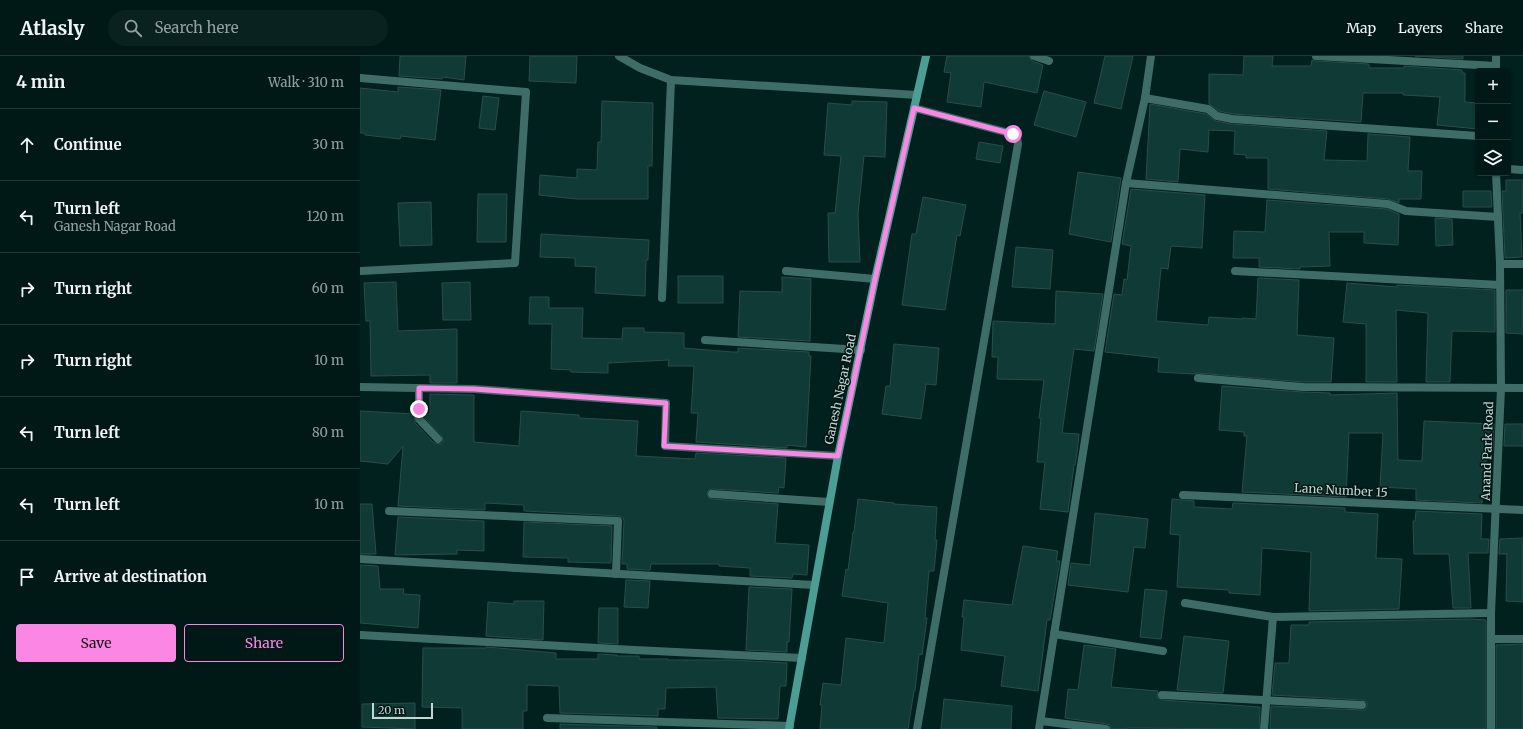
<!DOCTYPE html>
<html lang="en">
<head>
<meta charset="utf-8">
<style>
  body { margin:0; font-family:Merriweather,serif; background:#0a221f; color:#f1f3f6 }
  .controls { position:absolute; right:12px; top:12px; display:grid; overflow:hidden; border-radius:4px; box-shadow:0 1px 3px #0004 }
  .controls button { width:36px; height:36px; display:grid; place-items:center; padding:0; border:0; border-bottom:1px solid #223835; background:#001916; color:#f1f3f6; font:20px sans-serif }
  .scale { position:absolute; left:12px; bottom:10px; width:61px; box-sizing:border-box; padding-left:4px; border:2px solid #c4d6d4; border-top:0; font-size:11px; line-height:14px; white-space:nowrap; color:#c4d6d4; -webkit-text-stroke:3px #001714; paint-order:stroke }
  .stop { position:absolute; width:12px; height:12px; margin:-9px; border:3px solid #fc86e3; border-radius:50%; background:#fff }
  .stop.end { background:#fc86e3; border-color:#fff; box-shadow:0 1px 4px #0008 }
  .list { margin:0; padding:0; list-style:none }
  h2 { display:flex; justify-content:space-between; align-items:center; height:52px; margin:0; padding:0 16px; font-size:17px }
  h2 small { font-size:13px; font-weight:400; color:#95a0a1 }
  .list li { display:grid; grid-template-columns:26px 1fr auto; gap:12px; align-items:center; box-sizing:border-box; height:72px; padding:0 16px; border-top:1px solid #223835 }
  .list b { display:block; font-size:15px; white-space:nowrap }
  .list p { margin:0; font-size:13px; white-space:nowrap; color:#95a0a1 }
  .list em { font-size:13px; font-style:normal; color:#95a0a1 }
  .actions { display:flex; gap:8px; padding:12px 16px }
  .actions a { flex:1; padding:9px 0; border:1px solid #fc86e3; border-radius:4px; text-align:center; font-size:14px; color:#fc86e3 }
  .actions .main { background:#fc86e3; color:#111 }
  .icon { flex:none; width:22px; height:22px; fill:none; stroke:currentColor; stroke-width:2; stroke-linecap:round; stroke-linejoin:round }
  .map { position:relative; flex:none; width:1163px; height:673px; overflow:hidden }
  header { display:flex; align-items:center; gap:24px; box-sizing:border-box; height:56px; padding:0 20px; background:#001916; border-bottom:1px solid #223835 }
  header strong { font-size:19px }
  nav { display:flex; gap:22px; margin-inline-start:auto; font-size:14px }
  .search { width:280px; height:36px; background:#0a221f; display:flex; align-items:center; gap:10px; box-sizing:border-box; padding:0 14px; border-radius:22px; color:#95a0a1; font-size:15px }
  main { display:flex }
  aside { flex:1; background:#001916 }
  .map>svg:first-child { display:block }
</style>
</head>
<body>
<header>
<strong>Atlasly</strong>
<div class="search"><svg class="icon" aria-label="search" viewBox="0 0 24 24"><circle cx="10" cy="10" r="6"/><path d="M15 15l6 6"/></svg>Search here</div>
<nav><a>Map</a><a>Layers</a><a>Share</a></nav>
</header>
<main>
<aside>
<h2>4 min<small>Walk · 310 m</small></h2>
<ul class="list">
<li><svg class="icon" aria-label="ahead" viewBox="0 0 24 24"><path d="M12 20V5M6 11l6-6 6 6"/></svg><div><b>Continue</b></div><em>30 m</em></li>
<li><svg class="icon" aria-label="left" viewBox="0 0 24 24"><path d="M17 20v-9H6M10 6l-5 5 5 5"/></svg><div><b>Turn left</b><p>Ganesh Nagar Road</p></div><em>120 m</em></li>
<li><svg class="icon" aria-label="right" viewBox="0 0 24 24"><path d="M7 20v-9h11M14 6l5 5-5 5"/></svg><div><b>Turn right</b></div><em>60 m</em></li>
<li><svg class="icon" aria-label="right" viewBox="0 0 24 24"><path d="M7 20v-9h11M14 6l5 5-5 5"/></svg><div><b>Turn right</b></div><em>10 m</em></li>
<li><svg class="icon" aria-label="left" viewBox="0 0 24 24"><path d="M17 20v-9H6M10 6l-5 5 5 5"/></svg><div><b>Turn left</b></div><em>80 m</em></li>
<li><svg class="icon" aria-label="left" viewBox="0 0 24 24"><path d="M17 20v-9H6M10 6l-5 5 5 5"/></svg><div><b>Turn left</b></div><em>10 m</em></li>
<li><svg class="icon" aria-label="arrive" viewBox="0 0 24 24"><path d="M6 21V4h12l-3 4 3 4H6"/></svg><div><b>Arrive at destination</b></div></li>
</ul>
<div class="actions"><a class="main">Save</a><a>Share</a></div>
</aside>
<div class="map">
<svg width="1163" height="673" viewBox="0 0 1163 673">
  <rect width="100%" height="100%" fill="#00211e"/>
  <g fill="#0f3a36" stroke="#2b4d48">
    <polygon points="40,0 106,0 104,24 83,21 82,23 39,20"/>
    <polygon points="170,0 217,0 216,27 169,25"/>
    <polygon points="587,0 669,0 672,5 683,9 677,37 624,26 621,51 587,46 591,17 584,16"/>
    <polygon points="745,0 773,0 761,53 734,47"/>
    <polygon points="884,0 913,0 912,10 951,10 952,4 956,5 1009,8 1009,12 1044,12 1044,10 1102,14 1102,17 1105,17 1105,46 1118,47 1118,73 1077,69 1080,41 1043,39 1043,37 1003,37 1001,66 873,58 859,55 849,48 849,18 883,19"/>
    <polygon points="1055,0 1103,0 1103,3"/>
    <polygon points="38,31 81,34 75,84 41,80 40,83 5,79 5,77 0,77 0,32 38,36"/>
    <polygon points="684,35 726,46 716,81 674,69"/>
    <polygon points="123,40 139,42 135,74 119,72"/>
    <polygon points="242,45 293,47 292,110 288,110 288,143 217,143 179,139 180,119 217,122 217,113 237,114 238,86 241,86"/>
    <polygon points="492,45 527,46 525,101 504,100 498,158 500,206 469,206 468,157 475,157 481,100 464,99 468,47 492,49"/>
    <polygon points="790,48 846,58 856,65 871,68 967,75 964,104 1007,105 1008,78 1050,81 1048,115 1062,115 1061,143 1039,143 1039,147 1028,143 908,133 908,102 886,102 886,99 874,98 875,75 849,74 848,96 820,93 818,126 786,123"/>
    <polygon points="619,86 643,90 640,107 616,103"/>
    <polygon points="718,116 761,122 751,186 709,178"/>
    <polygon points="1146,124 1163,124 1163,157 1160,157 1162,201 1145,202 1142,135 1146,135"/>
    <polygon points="771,133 845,139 842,192 811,190 808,213 801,212 796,265 848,269 849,261 882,263 882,262 896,263 898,222 939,224 937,279 974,282 971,326 943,326 838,317 834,318 798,316 799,302 745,296 754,238 762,239 764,223 767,224 771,190 762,188"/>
    <polygon points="1103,135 1131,135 1132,151 1103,151"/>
    <polygon points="118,138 147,138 146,186 117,186"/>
    <polygon points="563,141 606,149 600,180 597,179 585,254 542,249 552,178 556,178"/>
    <polygon points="907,144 1027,153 1039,158 1038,189 1004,187 1004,176 969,176 970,210 940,211 940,213 899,211 899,202 873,202 874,175 905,176"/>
    <polygon points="71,146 72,189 40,190 38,147"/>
    <polygon points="1075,162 1092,163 1093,189 1076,190"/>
    <polygon points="181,178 289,184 288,204 286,204 285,240 235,237 236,211 215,210 215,202 180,201"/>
    <polygon points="656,191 693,194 690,233 652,231"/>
    <rect x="318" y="220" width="45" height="27"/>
    <polygon points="422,221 451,223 450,285 378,281 380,235 422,236"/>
    <polygon points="36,226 38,275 97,273 97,327 70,327 70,319 11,320 10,265 6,265 4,227"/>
    <polygon points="110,226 111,264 83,264 82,227"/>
    <polygon points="987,227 1037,231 1037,229 1135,234 1135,276 1092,275 1090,326 1066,326 1068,257 1036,254 1037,326 1006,326 1006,268 983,266"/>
    <polygon points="1146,234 1163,234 1163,278 1146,277"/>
    <polygon points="696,235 743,238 734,295 714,293 702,377 719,378 717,397 715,409 714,409 708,456 680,453 685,406 677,406 681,362 679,362 684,324 637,323 638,301 632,301 633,265 695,268"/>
    <polygon points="170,241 189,241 189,252 223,252 222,282 262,283 263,272 284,272 284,276 324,277 324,292 372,296 378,296 378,292 449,296 449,300 451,300 446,391 427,389 427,392 336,386 338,357 331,357 334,310 308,310 309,304 248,307 248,317 211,316 211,314 191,313 192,268 169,268"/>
    <polygon points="534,288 579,292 576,329 566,328 561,363 522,358 526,330 530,330"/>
    <polygon points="862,330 943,336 970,337 970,339 1037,337 1038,404 1062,405 1064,365 1134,368 1133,393 1127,393 1122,447 1056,444 1056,433 1020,431 1023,377 989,377 986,441 882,436 887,380 884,380 884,376 859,374"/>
    <polygon points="70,338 114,339 114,386 159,390 161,355 219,359 219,362 278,365 276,400 335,403 336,397 426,402 424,432 419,431 418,437 352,433 348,435 347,438 349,442 352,443 418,448 415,487 449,489 447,519 433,518 432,522 390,520 390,512 359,510 359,508 291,508 290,514 267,513 267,508 262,508 264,465 263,462 259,460 164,455 164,449 125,447 125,454 38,450 43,390 28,408 0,405 0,355 54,358 55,367 74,387 80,388 83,385 82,380 64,361 64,358 70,358"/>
    <polygon points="1145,368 1163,368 1163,390 1144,390"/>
    <polygon points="498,443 534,447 534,448 577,451 575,484 577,484 574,515 569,515 565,562 567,562 565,577 562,599 559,598 555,635 554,635 548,673 460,673 462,649 460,649 463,627 481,629 486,582 524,587 528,547 482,540 486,513 488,514 493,476 494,476"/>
    <polygon points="812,443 834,445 834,451 872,453 873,447 985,452 985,456 1018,458 1016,502 1042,503 1039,553 949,555 951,496 902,492 900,539 869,537 869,534 817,531 820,479 810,478"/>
    <polygon points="0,448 12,448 16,498 0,498"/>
    <polygon points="1056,455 1122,458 1121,483 1129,483 1128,497 1108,497 1111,552 1093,552 1089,498 1054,498 1053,465 1055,465"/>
    <polygon points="735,457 788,463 785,492 774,491 768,536 708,529 711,507 730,509"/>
    <polygon points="38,461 124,465 124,495 97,494 97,498 35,499"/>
    <polygon points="164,466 252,470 251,507 208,506 208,502 163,501"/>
    <polygon points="1163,482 1163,546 1146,545 1147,498 1139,498 1140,483"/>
    <polygon points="663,490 698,495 696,505 700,505 690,564 687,564 678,635 641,630 645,600 601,594 604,561 602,561 604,544 652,549"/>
    <polygon points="0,509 18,510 20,533 44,533 43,538 60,539 58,572 0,567"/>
    <polygon points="266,524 290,525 288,552 264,551"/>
    <polygon points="389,531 432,533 429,586 427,586 427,596 386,594"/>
    <polygon points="785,533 807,535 801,583 780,581"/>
    <polygon points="154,545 184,545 183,584 126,580 128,546 154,548"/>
    <polygon points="239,552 258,552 258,588 238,587"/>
    <polygon points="1111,563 1126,564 1126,673 910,673 911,650 1002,654 1005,654 1007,650 1007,646 1002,644 912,639 915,607 929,607 931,569 949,569 949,566"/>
    <polygon points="824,580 869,585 863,637 817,634"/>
    <polygon points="1163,588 1163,673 1136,673 1136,589"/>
    <polygon points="724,589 756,593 751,631 798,635 797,641 802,644 900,651 899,673 767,672 766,673 751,673 750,669 747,668 705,662 708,633 718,634"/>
    <polygon points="126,591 196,597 196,603 238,603 238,598 257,599 257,600 279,600 279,603 308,603 308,604 371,604 427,607 426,630 420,630 418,663 358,662 356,631 306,632 305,653 298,653 298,660 200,657 199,630 167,629 167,655 163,655 163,673 102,673 102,652 62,651 63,592 126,592"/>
    <polygon points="584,643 652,650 651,673 581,673"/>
    <polygon points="55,647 55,673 2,671 2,648"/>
    <polygon points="200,668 297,671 297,673 200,673"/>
  </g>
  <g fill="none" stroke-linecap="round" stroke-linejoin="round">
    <polyline stroke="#3e6d68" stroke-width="8" points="0,22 166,36 155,207 0,215"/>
    <g stroke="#3e6d68" stroke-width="8">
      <polyline points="259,0 280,12 311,24 557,39"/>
      <polyline points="674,0 689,5"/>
      <polyline points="956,0 1136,10"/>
      <polyline points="1136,14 1136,0"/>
      <polyline points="785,42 848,53 857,60 872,63 1118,80"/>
      <polyline points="554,52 653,78 657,82 658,88 557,673"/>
      <polyline points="1148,113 1163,114"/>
      <polyline points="766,127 1028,148 1046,155 1138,161"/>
      <polyline points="1140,208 1163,208"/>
      <polyline points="426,215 515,223"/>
      <polyline points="875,215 1140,229"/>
      <polyline points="302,242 311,24"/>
      <polyline points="345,284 501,294"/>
      <polyline points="838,322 943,331 1163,332"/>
      <polyline points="0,331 114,333 306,347 305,390 478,400"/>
      <polyline points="59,332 59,363 78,383"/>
      <polyline points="352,438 469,446"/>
      <polyline points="823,439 1163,454"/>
      <polyline points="29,455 258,465 256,518"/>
      <polyline points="0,503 454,529"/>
      <polyline points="825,547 913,561 1131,557"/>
      <polyline points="694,578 803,595"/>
      <polyline points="0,579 274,594 442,602"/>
      <polyline points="1131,583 1163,583"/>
      <polyline points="802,639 1002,649"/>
      <polyline points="187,662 430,670"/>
      <polyline points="681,665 746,673"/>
      <polyline points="679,673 766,127 785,42 791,0"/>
      <polyline points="904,673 913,561"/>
      <polyline points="1131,673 1131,557 1141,332 1140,208 1136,117"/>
    </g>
    <polyline stroke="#4c9d94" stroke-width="8" points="429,673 478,400 515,223 566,0"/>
  </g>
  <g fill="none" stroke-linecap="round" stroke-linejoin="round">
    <polyline stroke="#fc86e3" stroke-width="5" points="59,353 59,332 114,333 306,347 304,390 478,400 515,223 554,52 653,78"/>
  </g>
  <g text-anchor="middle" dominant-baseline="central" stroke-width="3" stroke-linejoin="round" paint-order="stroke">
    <g font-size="12" fill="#c4d6d4" stroke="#001714">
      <text transform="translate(480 333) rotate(-78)">Ganesh Nagar Road</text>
      <text transform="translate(1127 395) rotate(-88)">Anand Park Road</text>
      <text transform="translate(981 434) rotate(3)">Lane Number 15</text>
    </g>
  </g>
</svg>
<div class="controls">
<button>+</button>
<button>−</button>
<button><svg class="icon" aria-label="layers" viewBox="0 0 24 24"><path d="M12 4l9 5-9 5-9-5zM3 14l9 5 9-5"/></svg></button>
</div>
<div class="scale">20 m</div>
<div class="stop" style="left:653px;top:78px"></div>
<div class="stop end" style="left:59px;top:353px"></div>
</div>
</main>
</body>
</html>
